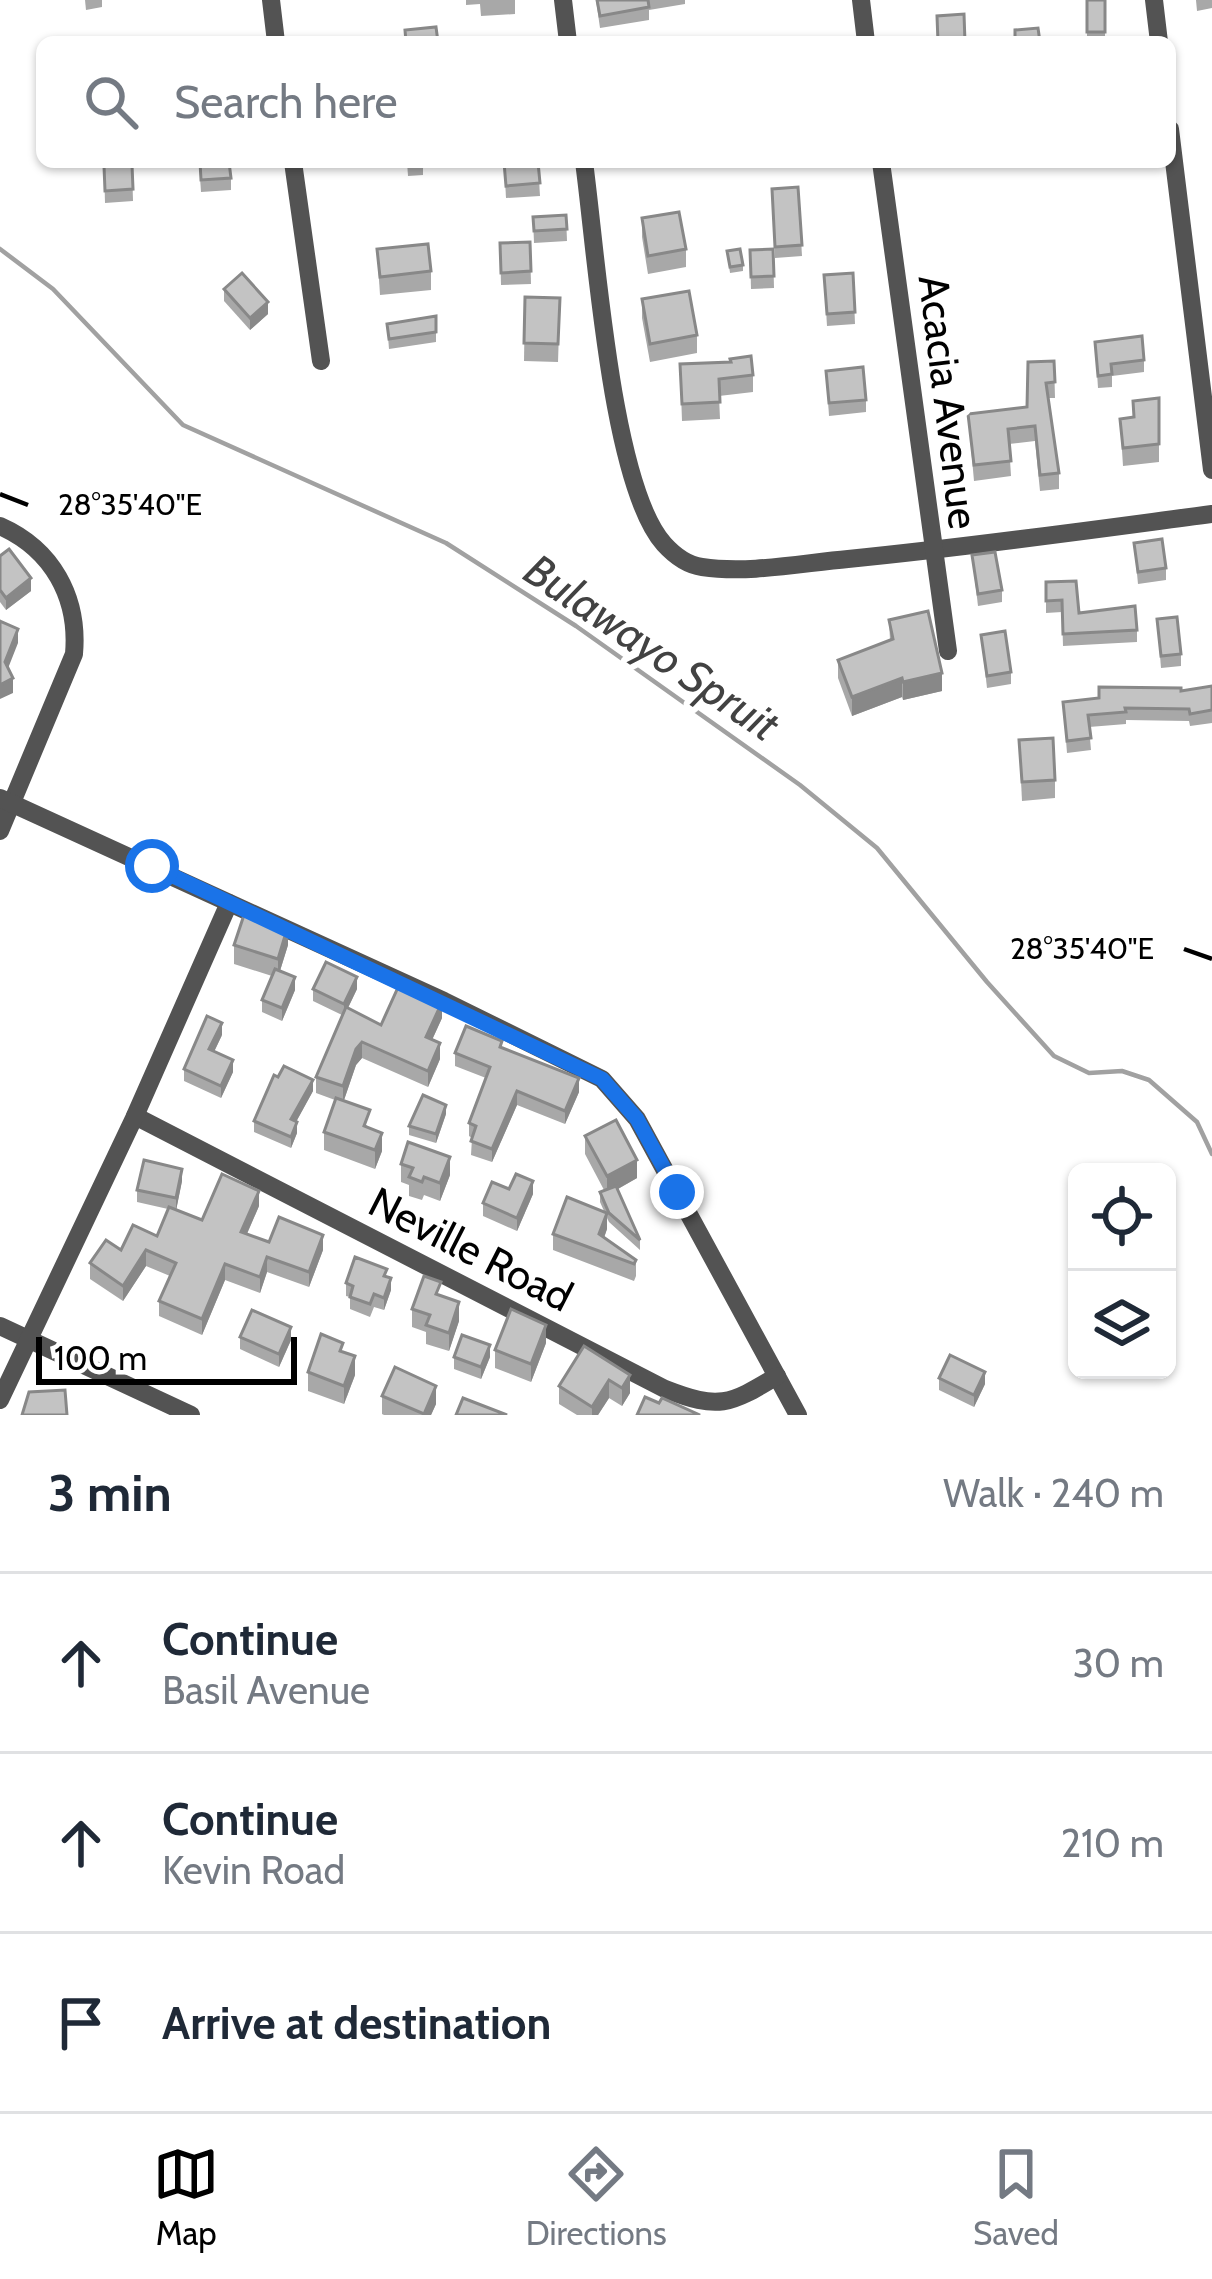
<!DOCTYPE html>
<html lang="en">
<head>
<meta charset="utf-8">
<style>
  body { margin:0; font-family:Cabin,sans-serif; background:#f6f6f7; color:#1f2937 }
  .controls { position:absolute; right:36px; bottom:36px; display:grid; overflow:hidden; border-radius:18px; box-shadow:0 3px 9px #0004 }
  .controls button { width:108px; height:108px; display:grid; place-items:center; padding:0; border:0; border-bottom:3px solid #e0e1e3; background:#fff; color:#1f2937; font:60px sans-serif }
  .scale { position:absolute; left:36px; bottom:30px; width:261px; box-sizing:border-box; padding-left:12px; border:6px solid #000; border-top:0; font-size:33px; line-height:42px; white-space:nowrap; color:#000; -webkit-text-stroke:9px #fff; paint-order:stroke }
  .stop { position:absolute; width:36px; height:36px; margin:-27px; border:9px solid #1a73e8; border-radius:50%; background:#fff }
  .stop.end { background:#1a73e8; border-color:#fff; box-shadow:0 3px 12px #0008 }
  .list { margin:0; padding:0; list-style:none }
  h2 { display:flex; justify-content:space-between; align-items:center; height:156px; margin:0; padding:0 48px; font-size:51px }
  h2 small { font-size:39px; font-weight:400; color:#747a83 }
  .list li { display:grid; grid-template-columns:78px 1fr auto; gap:36px; align-items:center; box-sizing:border-box; height:180px; padding:0 48px; border-top:3px solid #e0e1e3 }
  .list b { display:block; font-size:45px; white-space:nowrap }
  .list p { margin:0; font-size:39px; white-space:nowrap; color:#747a83 }
  .list em { font-size:39px; font-style:normal; color:#747a83 }
  .icon { flex:none; width:66px; height:66px; fill:none; stroke:currentColor; stroke-width:2; stroke-linecap:round; stroke-linejoin:round }
  .map { position:relative; flex:none; width:1212px; height:1415px; overflow:hidden }
  .search { position:absolute; background:#fff; box-shadow:0 3px 9px #0004; left:36px; right:36px; top:36px; height:132px; display:flex; align-items:center; gap:30px; box-sizing:border-box; padding:0 42px; border-radius:18px; color:#747a83; font-size:45px }
  .sheet { height:696px; background:#fff }
  nav { display:flex; justify-content:space-around; align-items:center; box-sizing:border-box; height:168px; border-top:3px solid #e0e1e3; background:#fff; font-size:33px; color:#747a83 }
  nav a { display:grid; justify-items:center; gap:6px }
  nav .on { color:#000 }
  .map>svg:first-child { display:block }
</style>
</head>
<body>
<div class="map">
<svg width="1212" height="1415" viewBox="0 0 1212 1415">
  <rect width="100%" height="100%" fill="#fff"/>
  <g fill="none" stroke-linecap="round" stroke-linejoin="round">
    <polyline stroke="#a1a1a1" stroke-width="4.5" points="0,249 53,289 183,425 446,543 576,626 800,785 877,848 987,982 1054,1056 1089,1073 1122,1071 1149,1080 1197,1122 1212,1154"/>
    <g stroke="#535353" stroke-width="18">
      <polyline points="271,0 276,42"/>
      <polyline points="563,0 568,42"/>
      <polyline points="861,0 866,42"/>
      <polyline points="1154,0 1159,42"/>
      <polyline points="1170,129 1212,470"/>
      <polyline points="293,162 321,361"/>
      <path d="M584,162C596,248 611,485 664,544C674,555 687,565 702,567C749,574 802,563 848,559C970,547 1091,530 1212,514"/>
      <polyline points="881,162 948,651"/>
      <path d="M0,526C52,549 79,597 74,654L0,831"/>
      <polyline points="0,798 444,1001 602,1079 637,1119 798,1415"/>
      <path d="M135,1116L665,1389C719,1410 729,1405 777,1376"/>
      <polyline points="0,1326 191,1415"/>
      <polyline points="0,1400 135,1116 229,903"/>
    </g>
  </g>
  <g fill="#a8a8a8">
    <polygon points="85,0 102,0 102,7 86,10"/>
    <polygon points="466,0 515,0 515,14 481,16 480,4 466,5"/>
    <polygon points="596,0 685,0 685,4 649,10 649,20 600,28"/>
    <rect x="1087" y="0" width="18" height="42"/>
    <polygon points="1196,0 1212,0 1212,8 1197,11"/>
    <polygon points="199,162 231,178 231,190 201,192"/>
    <polygon points="407,162 423,162 423,175 408,176"/>
    <polygon points="504,162 538,162 540,196 506,198"/>
    <polygon points="638,162 666,162 638,166"/>
    <polygon points="132,165 133,201 105,203 104,166"/>
    <polygon points="798,187 802,256 775,258 772,189"/>
    <polygon points="566,215 567,241 534,243 533,217"/>
    <polygon points="642,218 686,249 686,267 648,274 642,237"/>
    <polygon points="530,242 531,284 501,285 500,243"/>
    <polygon points="377,249 431,271 431,290 380,295"/>
    <polygon points="773,249 774,288 751,289 750,250"/>
    <polygon points="727,251 743,265 743,271 730,273"/>
    <polygon points="853,273 855,324 827,326 824,275"/>
    <polygon points="224,289 268,314 250,330 224,301"/>
    <polygon points="525,297 560,298 558,362 524,361"/>
    <polygon points="642,299 697,335 697,353 650,362 642,318"/>
    <polygon points="436,316 436,342 389,349 387,324"/>
    <polygon points="1095,342 1144,360 1144,372 1112,376 1112,387 1098,388"/>
    <polygon points="1054,361 1055,398 1048,398 1059,473 1059,489 1040,491 1035,441 1009,444 1011,476 974,481 968,414 1027,407"/>
    <polygon points="680,364 753,375 753,392 719,396 720,419 682,421"/>
    <polygon points="826,371 866,400 866,412 829,416"/>
    <polygon points="1159,398 1159,462 1123,466 1120,419 1133,417 1133,401"/>
    <polygon points="1134,543 1166,568 1166,580 1138,584"/>
    <polygon points="972,555 1002,590 1002,602 978,606"/>
    <polygon points="0,556 31,591 6,610 0,602"/>
    <polygon points="1046,582 1079,613 1137,630 1137,642 1063,646 1062,612 1046,613"/>
    <polygon points="1157,619 1181,654 1181,666 1161,668"/>
    <polygon points="889,620 942,691 903,700 902,697 852,716 838,678 838,660 890,640"/>
    <polygon points="981,635 1011,672 1011,684 987,688"/>
    <polygon points="1212,686 1212,723 1190,726 1189,721 1126,720 1126,724 1089,727 1091,750 1067,753 1063,702 1181,691"/>
    <polygon points="1019,740 1055,780 1055,798 1022,801"/>
    <polygon points="234,945 288,945 280,971 295,990 282,1021 262,1012 262,1000 272,976 234,964"/>
    <polygon points="313,989 357,989 348,1008 381,1025 442,1018 432,1040 440,1059 428,1087 362,1058 356,1065 344,1100 369,1128 382,1151 375,1169 324,1150 324,1132 335,1100 316,1093 316,1077 342,1015 313,1001"/>
    <polygon points="222,1035 214,1052 233,1072 221,1098 184,1081 184,1069"/>
    <polygon points="502,1048 579,1092 565,1124 517,1105 492,1162 471,1155 472,1138 469,1136 469,1123 486,1078 455,1066 455,1053"/>
    <polygon points="278,1077 313,1091 296,1122 297,1133 291,1148 254,1132 254,1121"/>
    <polygon points="446,1114 436,1143 409,1135 409,1126"/>
    <polygon points="585,1136 637,1178 618,1189 640,1240 640,1250 609,1222 607,1218 607,1229 604,1238 636,1260 636,1276 634,1281 553,1250 553,1234 604,1211 600,1202 600,1192 604,1190 585,1154"/>
    <polygon points="401,1164 450,1175 440,1201 424,1195 422,1200 409,1196 409,1185 401,1182"/>
    <polygon points="182,1181 176,1210 202,1220 259,1206 247,1234 269,1242 323,1250 309,1287 267,1272 260,1293 225,1280 202,1335 159,1316 159,1301 170,1276 146,1266 123,1301 90,1279 90,1263 157,1236 168,1209 137,1202 137,1190"/>
    <polygon points="509,1189 533,1194 517,1231 483,1216 483,1203"/>
    <polygon points="387,1276 391,1290 384,1310 374,1307 370,1317 350,1309 350,1297 346,1296 346,1283"/>
    <polygon points="441,1296 459,1321 449,1351 426,1344 426,1332 412,1327 412,1309"/>
    <polygon points="240,1337 291,1340 279,1367 240,1349"/>
    <polygon points="546,1343 531,1382 495,1368 495,1350"/>
    <polygon points="584,1346 630,1393 622,1406 609,1398 598,1415 577,1415 559,1404 559,1386"/>
    <polygon points="343,1352 355,1375 344,1404 308,1391 308,1372"/>
    <polygon points="454,1357 490,1357 481,1379 454,1369"/>
    <polygon points="939,1378 985,1384 974,1407 939,1390"/>
    <polygon points="382,1396 436,1404 431,1415 384,1415 382,1414"/>
  </g>
  <g fill="#888">
    <polygon points="268,302 268,314 250,330 250,318"/>
    <polygon points="31,578 31,591 6,610 6,598"/>
    <polygon points="18,629 18,643 5,676 5,662"/>
    <polygon points="942,673 942,691 903,700 903,682"/>
    <polygon points="13,678 13,693 0,699 0,685"/>
    <polygon points="902,678 902,697 852,716 852,697"/>
    <polygon points="288,926 288,945 278,977 278,959"/>
    <polygon points="295,977 295,990 282,1021 282,1008"/>
    <polygon points="357,977 357,989 344,1016 344,1004"/>
    <polygon points="442,1002 442,1018 426,1053 426,1037"/>
    <polygon points="222,1023 222,1035 209,1062 209,1049"/>
    <polygon points="362,1042 362,1058 356,1065 343,1103 343,1086 356,1049"/>
    <polygon points="440,1043 440,1059 428,1087 428,1071"/>
    <polygon points="233,1060 233,1072 221,1098 221,1086"/>
    <polygon points="579,1078 579,1092 565,1124 565,1111"/>
    <polygon points="313,1080 313,1091 291,1131 291,1119"/>
    <polygon points="517,1091 517,1105 492,1162 492,1149"/>
    <polygon points="446,1105 446,1114 436,1143 436,1134"/>
    <polygon points="297,1122 297,1133 291,1148 291,1137"/>
    <polygon points="382,1133 382,1151 375,1169 375,1150"/>
    <polygon points="450,1157 450,1175 440,1201 440,1183"/>
    <polygon points="637,1160 637,1178 607,1195 607,1176"/>
    <polygon points="182,1169 182,1181 176,1211 176,1198"/>
    <polygon points="533,1181 533,1194 517,1231 517,1218"/>
    <polygon points="259,1191 259,1206 241,1247 241,1232"/>
    <polygon points="607,1213 607,1229 599,1251 599,1234"/>
    <polygon points="323,1235 323,1250 309,1287 309,1272"/>
    <polygon points="146,1250 146,1266 123,1301 123,1286"/>
    <polygon points="267,1257 267,1272 260,1293 260,1277"/>
    <polygon points="225,1264 225,1280 202,1335 202,1319"/>
    <polygon points="391,1278 391,1290 384,1310 384,1298"/>
    <polygon points="459,1302 459,1321 449,1351 449,1333"/>
    <polygon points="546,1325 546,1343 531,1382 531,1364"/>
    <polygon points="291,1327 291,1340 279,1367 279,1354"/>
    <polygon points="490,1345 490,1357 481,1379 481,1367"/>
    <polygon points="355,1356 355,1375 344,1404 344,1386"/>
    <polygon points="985,1372 985,1384 974,1407 974,1395"/>
    <polygon points="630,1375 630,1393 622,1406 622,1388"/>
    <polygon points="609,1380 609,1398 598,1415 592,1415 592,1407"/>
    <polygon points="436,1386 436,1404 431,1415 424,1415"/>
  </g>
  <g fill="#c3c3c3" stroke="#888" stroke-width="3">
    <polygon points="597,0 648,0 649,7 600,16"/>
    <rect x="1087" y="0" width="18" height="32"/>
    <polygon points="964,14 965,42 938,42 937,16"/>
    <polygon points="436,27 438,42 406,42 405,30"/>
    <polygon points="1038,28 1040,42 1015,42 1015,30"/>
    <polygon points="200,162 229,162 231,178 201,180"/>
    <polygon points="504,162 538,162 540,183 506,186"/>
    <polygon points="132,165 133,189 105,191 104,166"/>
    <polygon points="798,187 802,245 775,247 772,189"/>
    <polygon points="679,212 686,249 648,256 642,218"/>
    <polygon points="566,215 567,229 534,231 533,217"/>
    <polygon points="530,242 531,271 501,273 500,243"/>
    <polygon points="428,244 431,271 380,277 377,249"/>
    <polygon points="740,249 743,265 730,267 727,251"/>
    <polygon points="773,249 774,276 751,277 750,250"/>
    <polygon points="242,273 268,302 250,318 224,289"/>
    <polygon points="853,273 855,312 827,314 824,275"/>
    <polygon points="689,291 697,335 650,344 642,299"/>
    <polygon points="525,297 560,298 558,344 524,343"/>
    <polygon points="436,316 436,332 389,339 387,324"/>
    <polygon points="1142,336 1144,360 1111,364 1112,374 1098,376 1095,342"/>
    <polygon points="751,356 753,375 719,379 720,402 682,404 680,364 731,362 730,359"/>
    <polygon points="1054,361 1055,382 1046,383 1059,473 1040,475 1035,426 1008,429 1011,461 974,465 968,414 1027,407 1028,362"/>
    <polygon points="863,367 866,400 829,403 826,371"/>
    <polygon points="1159,398 1159,444 1123,448 1120,419 1134,417 1133,401"/>
    <polygon points="1162,539 1166,568 1138,572 1134,543"/>
    <polygon points="9,549 31,578 6,598 0,590 0,556"/>
    <polygon points="995,552 1002,590 978,594 972,555"/>
    <polygon points="1076,581 1079,613 1135,606 1137,630 1063,634 1062,600 1046,601 1046,582"/>
    <polygon points="928,611 942,673 903,682 902,678 852,697 838,660 893,639 889,620"/>
    <polygon points="1177,617 1181,654 1161,656 1157,619"/>
    <polygon points="0,621 18,629 5,662 13,678 0,685"/>
    <polygon points="1005,631 1011,672 987,676 981,635"/>
    <polygon points="1212,686 1212,710 1190,714 1189,709 1125,708 1126,712 1088,715 1091,738 1067,741 1063,702 1099,698 1099,687 1181,688 1181,691"/>
    <polygon points="1053,738 1055,780 1022,782 1019,740"/>
    <polygon points="245,912 288,926 278,959 234,945"/>
    <polygon points="326,962 357,977 344,1004 313,989"/>
    <polygon points="275,969 295,977 282,1008 262,1000"/>
    <polygon points="400,983 442,1002 426,1037 440,1043 428,1071 362,1042 356,1049 343,1086 316,1077 346,1007 381,1025"/>
    <polygon points="207,1016 222,1023 209,1049 233,1060 221,1086 184,1069"/>
    <polygon points="466,1026 502,1041 500,1047 579,1078 565,1111 517,1091 492,1149 471,1141 476,1126 469,1123 490,1067 455,1053"/>
    <polygon points="284,1066 313,1080 291,1119 297,1122 291,1137 254,1121 274,1075 278,1077"/>
    <polygon points="423,1095 446,1105 436,1134 409,1126"/>
    <polygon points="336,1098 370,1110 364,1126 382,1133 375,1150 324,1132"/>
    <polygon points="616,1120 637,1160 607,1176 585,1136"/>
    <polygon points="408,1142 450,1157 440,1183 424,1177 422,1182 409,1177 413,1168 401,1164"/>
    <polygon points="144,1160 182,1169 176,1198 137,1190"/>
    <polygon points="222,1174 259,1191 241,1232 269,1242 279,1217 323,1235 309,1272 267,1257 260,1277 225,1264 202,1319 159,1301 176,1263 146,1250 123,1286 90,1263 106,1240 121,1250 133,1225 157,1236 169,1207 202,1220"/>
    <polygon points="516,1174 533,1181 517,1218 483,1203 492,1182 509,1189"/>
    <polygon points="616,1186 640,1240 609,1213 600,1192"/>
    <polygon points="567,1197 607,1213 599,1234 636,1260 634,1264 553,1234"/>
    <polygon points="355,1257 387,1269 384,1276 391,1278 384,1298 374,1294 370,1304 350,1297 353,1286 346,1283"/>
    <polygon points="424,1276 441,1282 436,1294 459,1302 449,1333 426,1325 430,1315 412,1309"/>
    <polygon points="511,1309 546,1325 531,1364 495,1350"/>
    <polygon points="252,1310 291,1327 279,1354 240,1337"/>
    <polygon points="321,1334 343,1343 340,1351 355,1356 344,1386 308,1372"/>
    <polygon points="462,1335 490,1345 481,1367 454,1357"/>
    <polygon points="584,1346 630,1375 622,1388 609,1380 592,1407 559,1386"/>
    <polygon points="950,1355 985,1372 974,1395 939,1378"/>
    <polygon points="395,1367 436,1386 424,1414 382,1396"/>
    <polygon points="65,1390 67,1415 22,1415 29,1392"/>
    <polygon points="645,1397 659,1403 662,1398 700,1415 637,1415"/>
    <polygon points="463,1398 507,1415 456,1415"/>
  </g>
  <g fill="none" stroke-linecap="round" stroke-linejoin="round">
    <polyline stroke="#1a73e8" stroke-width="15" points="152,866 602,1079 637,1119 677,1192"/>
  </g>
  <path fill="none" stroke="#000" stroke-width="4.5" d="M0,494L28,505M1184,949L1212,959"/>
  <g text-anchor="middle" dominant-baseline="central" stroke-width="12" stroke-linejoin="round" paint-order="stroke">
    <g font-size="42" fill="#000" stroke="#fff">
      <text transform="translate(949 402) rotate(83)">Acacia Avenue</text>
      <text transform="translate(471 1249) rotate(27)">Neville Road</text>
    </g>
    <g font-size="45" font-style="italic" fill="#424242" stroke="#fff">
      <text transform="translate(652 647) rotate(34)">Bulawayo Spruit</text>
    </g>
  </g>
  <g font-size="30" text-anchor="middle" fill="#000" stroke="#fff" stroke-width="12" stroke-linejoin="round" paint-order="stroke">
    <text x="130" y="515">28°35'40"E</text>
    <text x="1082" y="959">28°35'40"E</text>
  </g>
</svg>
<div class="controls">
<button><svg class="icon" aria-label="locate" viewBox="0 0 24 24"><circle cx="12" cy="12" r="6"/><path d="M12 2v4M12 18v4M2 12h4M18 12h4"/></svg></button>
<button><svg class="icon" aria-label="layers" viewBox="0 0 24 24"><path d="M12 4l9 5-9 5-9-5zM3 14l9 5 9-5"/></svg></button>
</div>
<div class="scale">100 m</div>
<div class="stop" style="left:152px;top:866px"></div>
<div class="stop end" style="left:677px;top:1192px"></div>
<div class="search"><svg class="icon" aria-label="search" viewBox="0 0 24 24"><circle cx="10" cy="10" r="6"/><path d="M15 15l6 6"/></svg>Search here</div>
</div>
<section class="sheet">
<h2>3 min<small>Walk · 240 m</small></h2>
<ul class="list">
<li><svg class="icon" aria-label="ahead" viewBox="0 0 24 24"><path d="M12 20V5M6 11l6-6 6 6"/></svg><div><b>Continue</b><p>Basil Avenue</p></div><em>30 m</em></li>
<li><svg class="icon" aria-label="ahead" viewBox="0 0 24 24"><path d="M12 20V5M6 11l6-6 6 6"/></svg><div><b>Continue</b><p>Kevin Road</p></div><em>210 m</em></li>
<li><svg class="icon" aria-label="arrive" viewBox="0 0 24 24"><path d="M6 21V4h12l-3 4 3 4H6"/></svg><div><b>Arrive at destination</b></div></li>
</ul>
</section>
<nav>
<a class="on"><svg class="icon" aria-label="map" viewBox="0 0 24 24"><path d="M3 6l6-2 6 2 6-2v14l-6 2-6-2-6 2zM9 4v14M15 6v14"/></svg>Map</a>
<a><svg class="icon" aria-label="directions" viewBox="0 0 24 24"><path d="M12 3l9 9-9 9-9-9zM9 14v-3h6M13 9l2 2-2 2"/></svg>Directions</a>
<a><svg class="icon" aria-label="saved" viewBox="0 0 24 24"><path d="M7 4h10v16l-5-4-5 4z"/></svg>Saved</a>
</nav>
</body>
</html>
